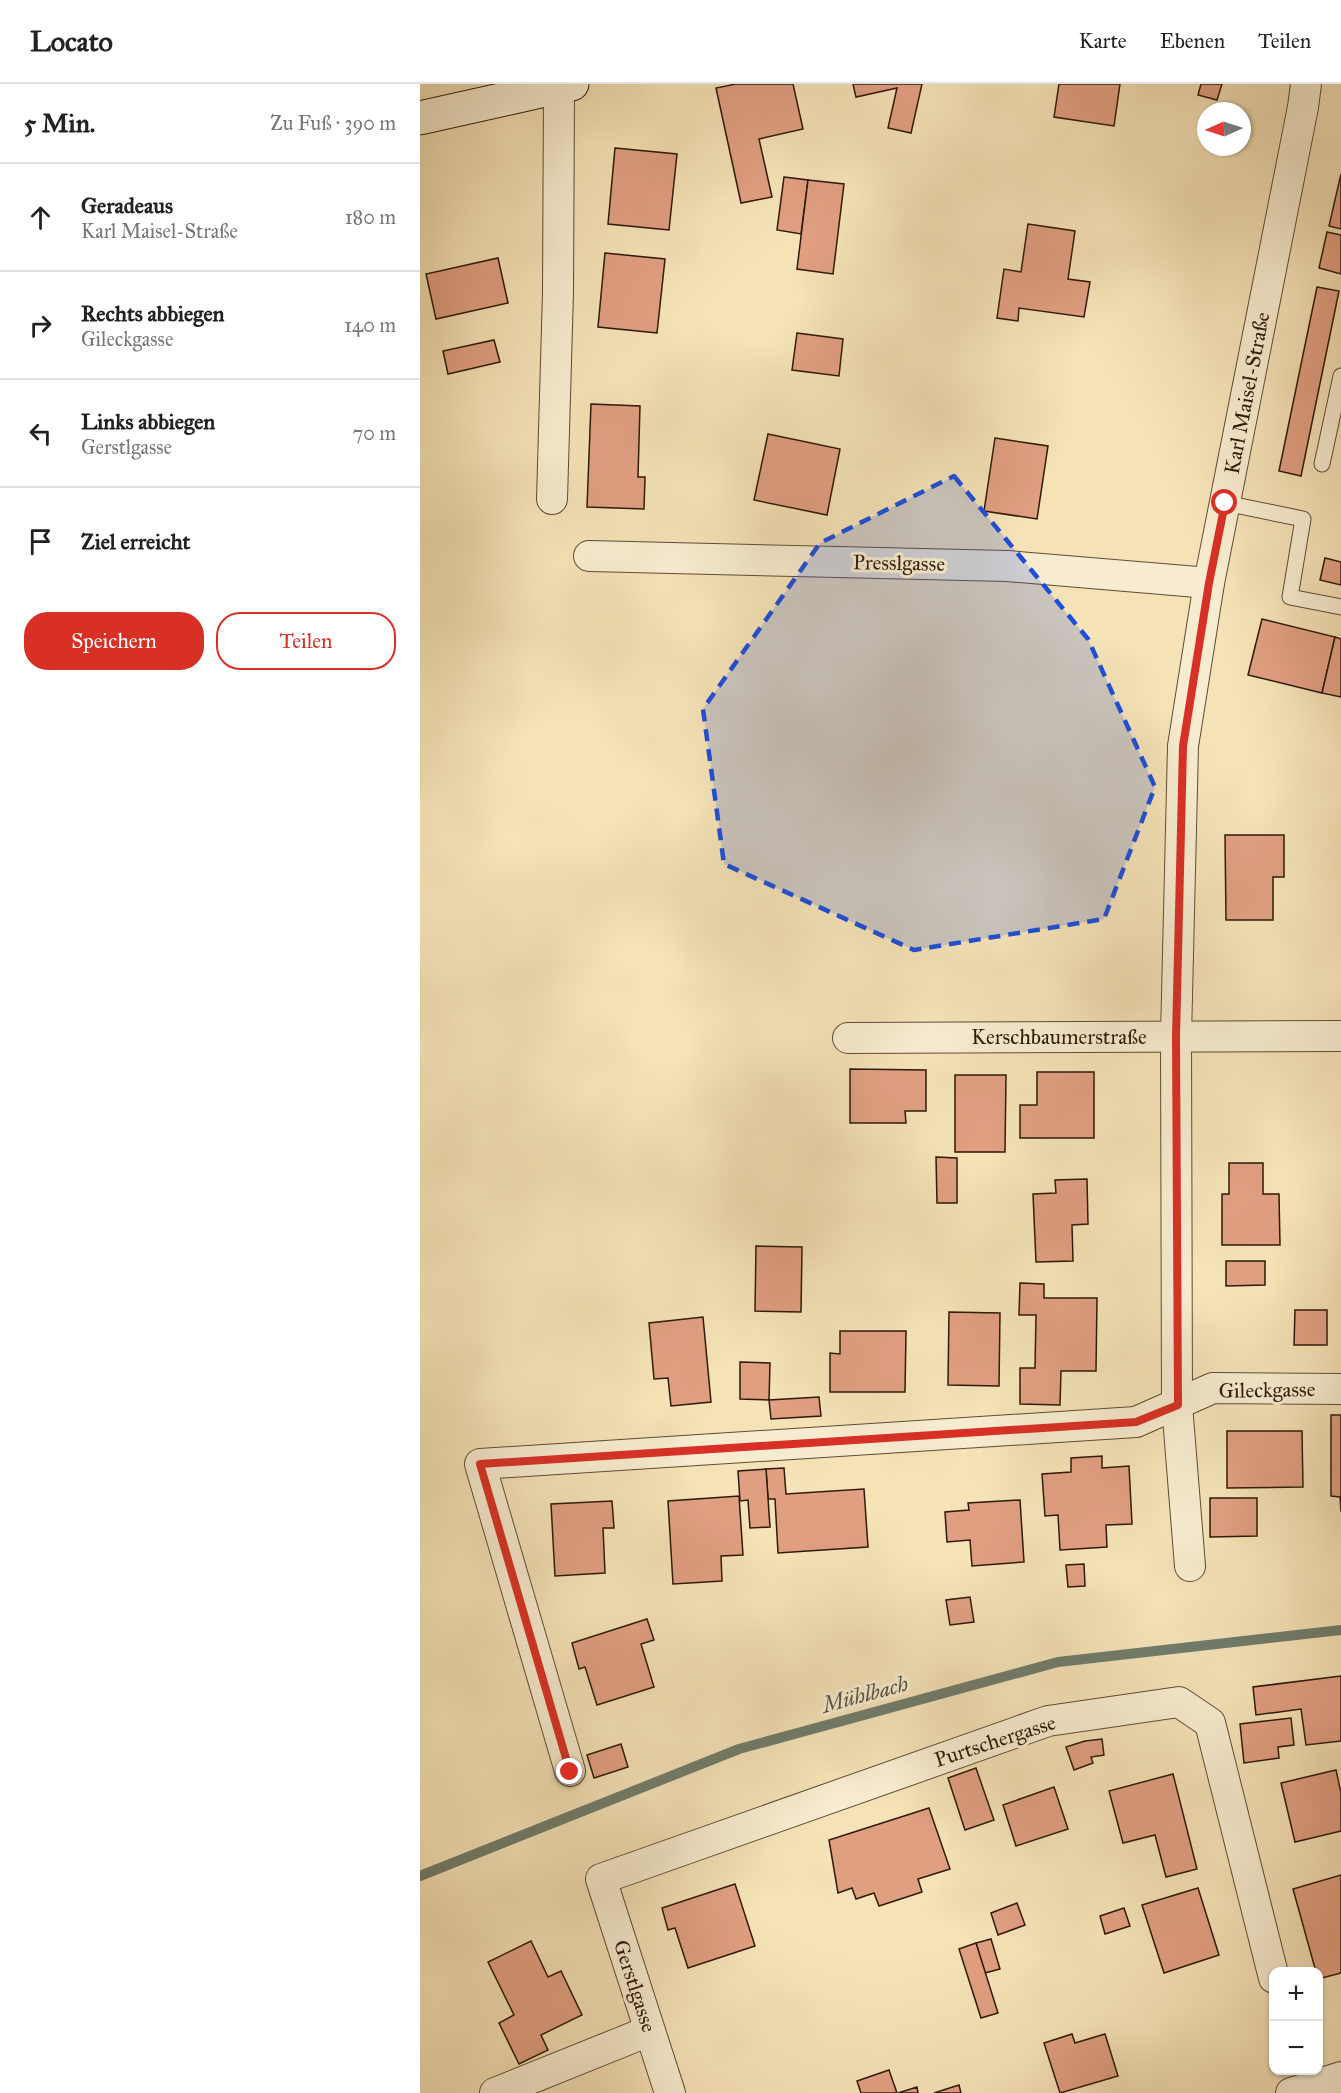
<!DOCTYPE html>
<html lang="de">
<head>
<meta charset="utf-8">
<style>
  body { margin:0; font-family:"IM FELL Great Primer",serif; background:#f6f6f6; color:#222 }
  .controls { position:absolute; right:18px; bottom:18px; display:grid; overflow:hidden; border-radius:12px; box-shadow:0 2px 4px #0004 }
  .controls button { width:54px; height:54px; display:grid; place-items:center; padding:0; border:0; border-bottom:2px solid #e0e0e0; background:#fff; color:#222; font:30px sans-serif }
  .compass { position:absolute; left:777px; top:18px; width:54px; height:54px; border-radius:50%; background:#fff; box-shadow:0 2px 4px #0004; rotate:267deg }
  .stop { position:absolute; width:18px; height:18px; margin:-14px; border:4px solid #d93025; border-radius:50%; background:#fff }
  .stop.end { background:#d93025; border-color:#fff; box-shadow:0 2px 6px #0008 }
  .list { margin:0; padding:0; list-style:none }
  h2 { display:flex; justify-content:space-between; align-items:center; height:78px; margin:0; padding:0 24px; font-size:26px }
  h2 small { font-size:20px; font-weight:400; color:#767676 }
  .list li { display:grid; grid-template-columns:39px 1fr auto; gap:18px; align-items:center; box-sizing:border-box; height:108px; padding:0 24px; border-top:2px solid #e0e0e0 }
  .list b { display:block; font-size:22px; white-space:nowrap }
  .list p { margin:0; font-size:20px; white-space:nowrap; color:#767676 }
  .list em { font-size:20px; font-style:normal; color:#767676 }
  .actions { display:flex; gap:12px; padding:18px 24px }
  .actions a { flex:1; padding:14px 0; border:2px solid #d93025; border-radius:24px; text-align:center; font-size:21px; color:#d93025 }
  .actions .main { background:#d93025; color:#fff }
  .icon { flex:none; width:33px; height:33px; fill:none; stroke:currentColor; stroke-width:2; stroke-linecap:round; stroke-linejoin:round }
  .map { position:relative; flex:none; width:921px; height:2009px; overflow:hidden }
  header { display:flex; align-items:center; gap:36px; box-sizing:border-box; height:84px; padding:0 30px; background:#fff; border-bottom:2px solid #e0e0e0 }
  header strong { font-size:28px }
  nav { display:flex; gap:33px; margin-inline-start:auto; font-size:21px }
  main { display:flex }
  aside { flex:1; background:#fff }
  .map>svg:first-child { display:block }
</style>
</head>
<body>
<header>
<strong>Locato</strong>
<nav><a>Karte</a><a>Ebenen</a><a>Teilen</a></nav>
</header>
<main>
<aside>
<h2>5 Min.<small>Zu Fuß · 390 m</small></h2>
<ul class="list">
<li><svg class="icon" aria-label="ahead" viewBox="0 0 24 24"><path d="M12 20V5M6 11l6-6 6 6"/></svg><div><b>Geradeaus</b><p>Karl Maisel-Straße</p></div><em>180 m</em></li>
<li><svg class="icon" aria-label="right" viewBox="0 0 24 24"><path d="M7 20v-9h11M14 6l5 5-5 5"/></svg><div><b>Rechts abbiegen</b><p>Gileckgasse</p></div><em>140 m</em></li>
<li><svg class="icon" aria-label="left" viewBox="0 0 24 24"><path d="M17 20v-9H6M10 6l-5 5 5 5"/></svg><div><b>Links abbiegen</b><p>Gerstlgasse</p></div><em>70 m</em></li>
<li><svg class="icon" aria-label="arrive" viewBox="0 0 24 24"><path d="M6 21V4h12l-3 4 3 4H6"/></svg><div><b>Ziel erreicht</b></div></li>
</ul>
<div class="actions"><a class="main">Speichern</a><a>Teilen</a></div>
</aside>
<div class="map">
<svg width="921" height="2009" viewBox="0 0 921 2009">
  <rect width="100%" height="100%" fill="#f5e2b7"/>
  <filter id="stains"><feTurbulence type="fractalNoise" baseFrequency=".00333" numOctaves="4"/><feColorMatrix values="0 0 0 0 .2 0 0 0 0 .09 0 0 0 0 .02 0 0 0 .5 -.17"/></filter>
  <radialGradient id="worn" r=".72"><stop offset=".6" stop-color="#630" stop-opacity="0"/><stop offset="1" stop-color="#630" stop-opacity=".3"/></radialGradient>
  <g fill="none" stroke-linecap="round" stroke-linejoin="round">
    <polyline stroke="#707c6c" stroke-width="10" points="0,1792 319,1665 638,1578 921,1546"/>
  </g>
  <g fill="#e19f82" stroke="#2d1a07" stroke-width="1.5">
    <polygon points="316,0 373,0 383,45 339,55 352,113 321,119 296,4"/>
    <polygon points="433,0 502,0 491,49 468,44 477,4 436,13"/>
    <polygon points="639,0 700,0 694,42 634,33"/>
    <polygon points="781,0 802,0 797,16 778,11"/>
    <polygon points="195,64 257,70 249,146 188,140"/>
    <polygon points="921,90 921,145 909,142"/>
    <polygon points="364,93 388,96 381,150 357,146"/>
    <polygon points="388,96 424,100 413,190 377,185"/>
    <polygon points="608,140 655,147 648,195 670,198 664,233 599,224 598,237 577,234 584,185 601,188"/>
    <polygon points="907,148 921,151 921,190 899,184"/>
    <polygon points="185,169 245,175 237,249 178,243"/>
    <polygon points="78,174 88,219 16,235 6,190"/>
    <polygon points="897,203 919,207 881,392 859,387"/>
    <polygon points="377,249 423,255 419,292 372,286"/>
    <polygon points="74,256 80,278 28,290 23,267"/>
    <polygon points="171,320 220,322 218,393 225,393 224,425 167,423"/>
    <polygon points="348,350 420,365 407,431 334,416"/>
    <polygon points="575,354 628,362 617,435 564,427"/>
    <polygon points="905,474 921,478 921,501 900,496"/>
    <polygon points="842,535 915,553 902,609 828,591"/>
    <polygon points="915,553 921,555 921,613 902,609"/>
    <polygon points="805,751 864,751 864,793 853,793 853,836 806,836"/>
    <polygon points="430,985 506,986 506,1027 485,1027 486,1039 430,1039"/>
    <polygon points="617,988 674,988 674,1054 600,1054 600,1021 617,1021"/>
    <polygon points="535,991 586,991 585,1068 535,1068"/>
    <polygon points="516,1073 537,1074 537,1119 517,1119"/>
    <polygon points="809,1079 843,1079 843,1110 859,1110 860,1161 802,1161 802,1110 809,1110"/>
    <polygon points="667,1095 668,1140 652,1141 653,1177 616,1178 613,1110 636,1109 635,1096"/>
    <polygon points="336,1162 382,1163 381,1228 335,1227"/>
    <polygon points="806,1177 845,1177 845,1201 806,1202"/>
    <polygon points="600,1199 624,1200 624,1214 677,1214 676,1287 641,1287 640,1321 600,1320 600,1284 615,1284 616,1231 599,1231"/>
    <polygon points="875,1226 907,1226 907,1261 874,1261"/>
    <polygon points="529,1228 580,1229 579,1302 528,1301"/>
    <polygon points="283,1233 291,1318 251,1322 248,1294 234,1295 229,1239"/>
    <polygon points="420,1247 486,1247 485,1308 410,1308 410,1269 420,1270"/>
    <polygon points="320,1278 350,1279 349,1316 320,1315"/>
    <polygon points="399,1313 401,1332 351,1335 349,1316"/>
    <polygon points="911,1331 921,1331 921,1428 920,1413 911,1412"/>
    <polygon points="807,1347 882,1347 883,1403 807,1404"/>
    <polygon points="682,1372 682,1384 709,1382 712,1440 686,1441 687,1463 640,1466 638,1431 625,1432 622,1390 651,1388 651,1374"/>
    <polygon points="364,1384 366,1410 444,1405 448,1463 358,1469 355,1415 348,1415 346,1385"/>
    <polygon points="346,1385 350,1443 330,1444 328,1416 320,1417 318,1387"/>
    <polygon points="319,1412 323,1471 301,1472 302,1497 253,1500 248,1417"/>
    <polygon points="790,1414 837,1414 837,1452 790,1453"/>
    <polygon points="600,1416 604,1478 552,1482 550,1456 527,1458 525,1428 549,1426 548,1419"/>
    <polygon points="192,1417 194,1444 183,1444 185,1489 135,1492 131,1420"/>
    <polygon points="664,1480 665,1502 648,1503 646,1481"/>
    <polygon points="550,1513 554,1538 530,1541 526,1516"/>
    <polygon points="227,1535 234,1556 221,1560 234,1603 177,1621 165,1583 159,1585 152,1559"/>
    <polygon points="921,1592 921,1657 886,1661 881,1625 836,1631 833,1603"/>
    <polygon points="871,1634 874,1661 858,1663 859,1674 824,1679 820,1640"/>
    <polygon points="682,1655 684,1671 671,1673 673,1679 654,1686 646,1663 665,1657"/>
    <polygon points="201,1660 208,1683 174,1694 167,1671"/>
    <polygon points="556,1684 574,1736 545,1746 528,1694"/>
    <polygon points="916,1686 921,1709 921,1747 875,1758 861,1699"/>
    <polygon points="753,1690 777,1785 746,1793 735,1751 703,1759 689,1707"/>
    <polygon points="634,1703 648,1745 596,1762 583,1721"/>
    <polygon points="509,1724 530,1785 498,1795 502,1808 459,1822 454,1809 436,1815 432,1804 418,1809 409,1756"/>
    <polygon points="921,1791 921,1889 898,1895 898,1888 896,1888 873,1805"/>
    <polygon points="315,1800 335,1862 268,1884 255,1844 248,1846 242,1824"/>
    <polygon points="778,1804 799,1871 744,1889 722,1821"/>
    <polygon points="597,1819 605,1841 578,1851 571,1829"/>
    <polygon points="704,1824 710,1842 685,1850 680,1832"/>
    <polygon points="571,1855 580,1885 565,1889 556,1859"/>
    <polygon points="111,1857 128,1893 141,1887 162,1931 121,1951 128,1966 99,1980 79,1939 94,1931 68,1878"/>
    <polygon points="556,1859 578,1929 561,1934 539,1865"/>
    <polygon points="652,1950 655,1959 685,1950 698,1992 640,2009 624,1959"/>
    <polygon points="469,1986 477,2009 441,2009 437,1997"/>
    <polygon points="539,2001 541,2009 514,2009"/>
    <polygon points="497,2003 498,2009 478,2009"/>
  </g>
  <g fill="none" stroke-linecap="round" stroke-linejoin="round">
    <g stroke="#5f4c33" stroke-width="17">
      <g id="service">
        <polyline points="902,380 921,292"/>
        <polyline points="805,419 883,435 870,513 921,523"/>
      </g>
    </g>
    <g stroke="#5f4c33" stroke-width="32">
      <g id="minor">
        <polyline points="132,415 138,209 139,3"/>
        <polyline points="169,472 587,482 789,499"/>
        <polyline points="428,954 921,952"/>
        <polyline points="770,1482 757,1321 756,953 763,662 789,499 883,23 886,0"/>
        <polyline points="150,1687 60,1380 716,1338 793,1304 921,1305"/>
        <polyline points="75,2009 229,1947"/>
        <polyline points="250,2009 181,1795 628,1637 759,1618 790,1639 854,1894"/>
        <polyline points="871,2009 921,1993"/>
      </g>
    </g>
    <g stroke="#2d1a07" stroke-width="35">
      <polyline id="secondary" points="0,34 152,0"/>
    </g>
    <use href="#service" stroke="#f8ecd0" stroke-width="15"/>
    <use href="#minor" stroke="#f8ecd0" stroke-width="30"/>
    <use href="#secondary" stroke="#f8ecd0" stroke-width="33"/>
  </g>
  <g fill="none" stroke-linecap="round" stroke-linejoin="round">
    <polyline stroke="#d93025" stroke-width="8" points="150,1688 60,1380 716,1338 758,1321 756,953 763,662 789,499 805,419"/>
  </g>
  <path fill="#1d4ed8" fill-opacity="0.2" stroke="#1d4ed8" stroke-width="4.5" stroke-dasharray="12 8" stroke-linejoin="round" d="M534,392L668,555L735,703L684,835L494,866L304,780L283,625L400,459Z"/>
  <g text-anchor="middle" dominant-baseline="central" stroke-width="6" stroke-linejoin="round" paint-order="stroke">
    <g font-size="21" fill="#2d1a07" stroke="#f8ecd0">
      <text transform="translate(827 309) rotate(-79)">Karl Maisel-Straße</text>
      <text transform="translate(479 479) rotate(1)">Presslgasse</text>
      <text x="639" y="953">Kerschbaumerstraße</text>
      <text transform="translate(847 1306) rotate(-1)">Gileckgasse</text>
      <text transform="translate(575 1657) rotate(-18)">Purtschergasse</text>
      <text transform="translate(215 1902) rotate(72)">Gerstlgasse</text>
    </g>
    <g font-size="22" font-style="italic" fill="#545342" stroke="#f8ecd0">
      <text transform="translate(445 1610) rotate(-15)">Mühlbach</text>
    </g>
  </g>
  <rect width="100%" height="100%" filter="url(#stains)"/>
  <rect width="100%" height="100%" fill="url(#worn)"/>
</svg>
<div class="controls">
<button>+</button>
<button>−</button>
</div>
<svg class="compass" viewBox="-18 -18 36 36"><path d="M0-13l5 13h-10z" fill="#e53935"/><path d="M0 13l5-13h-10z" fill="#767676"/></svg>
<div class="stop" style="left:805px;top:419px"></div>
<div class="stop end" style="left:150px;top:1688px"></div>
</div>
</main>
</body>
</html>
